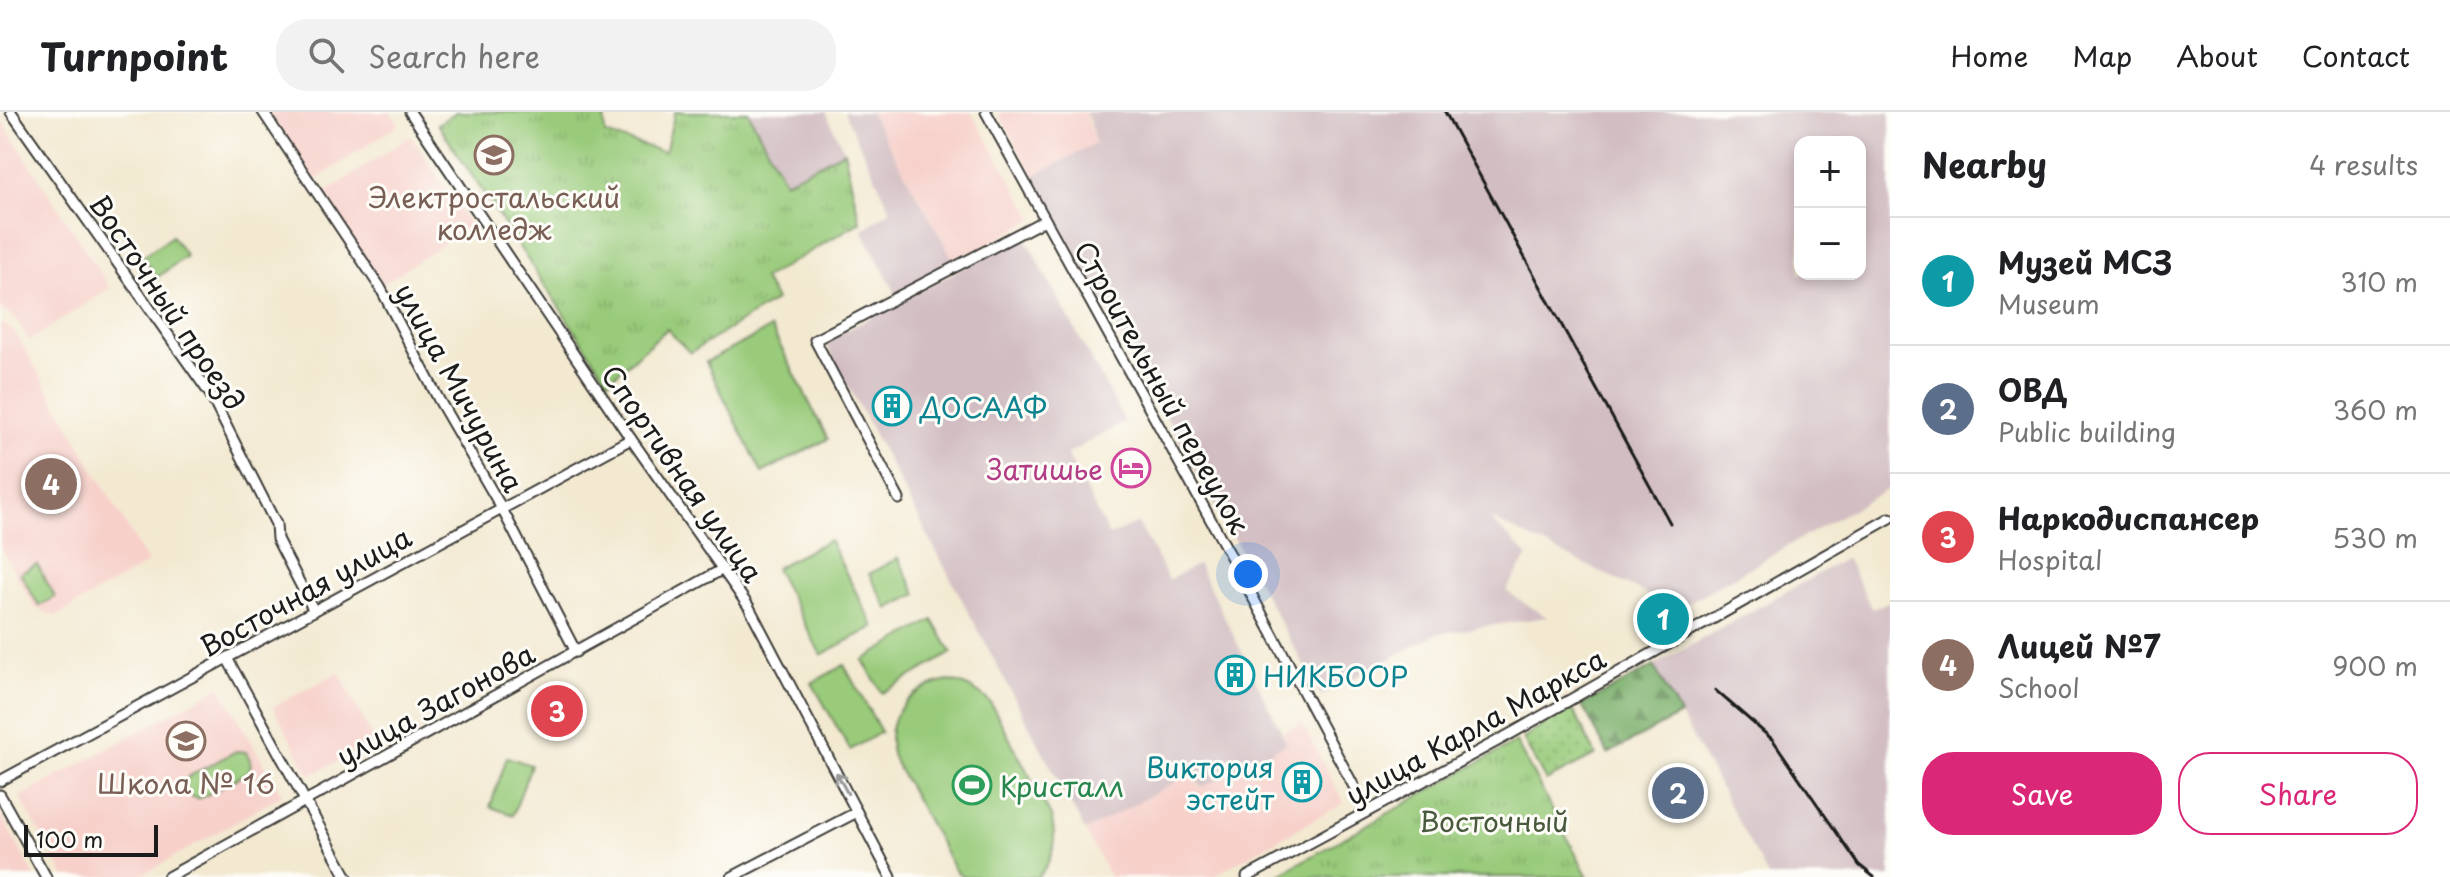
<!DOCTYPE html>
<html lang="en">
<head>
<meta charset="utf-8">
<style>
  body { margin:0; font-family:"Playpen Sans",sans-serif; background:#f2f2f2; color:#202124 }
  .controls { position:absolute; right:24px; top:24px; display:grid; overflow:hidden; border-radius:16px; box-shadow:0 4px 12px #0003 }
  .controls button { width:72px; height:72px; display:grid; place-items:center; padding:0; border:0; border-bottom:2px solid #e0e0e0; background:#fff; color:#202124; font:40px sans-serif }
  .scale { position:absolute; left:24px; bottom:20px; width:134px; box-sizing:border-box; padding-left:8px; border:4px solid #1c1c1c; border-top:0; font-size:22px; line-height:28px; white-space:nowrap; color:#1c1c1c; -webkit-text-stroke:6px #fdfcf7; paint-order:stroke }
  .you { position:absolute; left:1248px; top:462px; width:28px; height:28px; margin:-20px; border:6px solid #fff; border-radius:50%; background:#1a73e8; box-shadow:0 0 0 12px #1a73e833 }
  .badge { display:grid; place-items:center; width:52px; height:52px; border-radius:50%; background:#db2777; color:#fff; font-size:26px; font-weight:700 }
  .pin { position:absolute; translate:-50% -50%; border:4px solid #fff; box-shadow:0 2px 8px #0006 }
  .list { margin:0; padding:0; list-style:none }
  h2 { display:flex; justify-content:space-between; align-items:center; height:104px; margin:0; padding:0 32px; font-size:34px }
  h2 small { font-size:26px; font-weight:400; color:#757577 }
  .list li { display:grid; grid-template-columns:52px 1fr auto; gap:24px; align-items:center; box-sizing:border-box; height:128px; padding:0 32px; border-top:2px solid #e0e0e0 }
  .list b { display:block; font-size:30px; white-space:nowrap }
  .list p { margin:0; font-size:26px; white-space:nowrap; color:#757577 }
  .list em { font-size:26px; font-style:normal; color:#757577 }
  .actions { display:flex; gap:16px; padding:24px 32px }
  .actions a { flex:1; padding:18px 0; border:2px solid #db2777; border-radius:32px; text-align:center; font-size:28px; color:#db2777 }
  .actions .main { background:#db2777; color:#fff }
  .icon { flex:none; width:44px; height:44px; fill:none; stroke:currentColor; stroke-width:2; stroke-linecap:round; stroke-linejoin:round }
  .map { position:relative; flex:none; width:1890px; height:765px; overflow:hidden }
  header { display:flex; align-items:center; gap:48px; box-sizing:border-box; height:112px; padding:0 40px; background:#fff; border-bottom:2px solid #e0e0e0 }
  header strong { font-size:38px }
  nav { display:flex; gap:44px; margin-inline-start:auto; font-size:28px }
  .search { width:560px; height:72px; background:#f2f2f2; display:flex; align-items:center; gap:20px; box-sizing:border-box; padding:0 28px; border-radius:32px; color:#757577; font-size:30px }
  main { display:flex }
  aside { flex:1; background:#fff }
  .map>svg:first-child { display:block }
</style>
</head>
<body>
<header>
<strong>Turnpoint</strong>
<div class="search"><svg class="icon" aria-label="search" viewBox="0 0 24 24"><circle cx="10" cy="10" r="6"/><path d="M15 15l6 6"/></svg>Search here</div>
<nav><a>Home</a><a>Map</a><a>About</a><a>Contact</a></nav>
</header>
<main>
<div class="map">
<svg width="1890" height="765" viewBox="0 0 1890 765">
  <defs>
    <pattern id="grass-dots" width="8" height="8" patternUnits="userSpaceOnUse" patternTransform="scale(2)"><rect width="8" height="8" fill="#99cb7a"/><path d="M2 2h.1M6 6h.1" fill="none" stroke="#83ae69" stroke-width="1.8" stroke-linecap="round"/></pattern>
    <pattern id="forest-firs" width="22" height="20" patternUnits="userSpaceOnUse" patternTransform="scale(2)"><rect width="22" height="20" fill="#7aaf6a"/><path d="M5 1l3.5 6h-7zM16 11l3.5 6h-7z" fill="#638e56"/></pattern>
    <pattern id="park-tufts" width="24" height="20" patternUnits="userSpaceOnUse" patternTransform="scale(2)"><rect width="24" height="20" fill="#99cb7a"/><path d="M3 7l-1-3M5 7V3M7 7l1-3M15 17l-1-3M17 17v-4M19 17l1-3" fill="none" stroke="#83ae69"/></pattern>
  </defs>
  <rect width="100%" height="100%" fill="#fdfcf7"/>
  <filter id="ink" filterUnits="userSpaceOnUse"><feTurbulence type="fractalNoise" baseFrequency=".0125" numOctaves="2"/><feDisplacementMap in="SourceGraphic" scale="16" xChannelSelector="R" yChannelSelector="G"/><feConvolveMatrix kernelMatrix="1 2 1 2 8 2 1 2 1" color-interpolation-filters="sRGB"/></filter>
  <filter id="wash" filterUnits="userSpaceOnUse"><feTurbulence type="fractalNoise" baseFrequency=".006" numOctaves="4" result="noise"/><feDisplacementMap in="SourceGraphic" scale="32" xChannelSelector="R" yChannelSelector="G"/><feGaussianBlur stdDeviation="1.8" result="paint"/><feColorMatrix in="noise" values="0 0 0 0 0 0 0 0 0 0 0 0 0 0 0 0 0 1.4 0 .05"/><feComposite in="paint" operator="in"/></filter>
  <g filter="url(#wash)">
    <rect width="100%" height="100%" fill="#f3e9d1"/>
    <g fill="#f7d0ca">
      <polygon points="268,0 390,0 399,12 314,69"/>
      <polygon points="870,0 971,0 1034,107 955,150"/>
      <polygon points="998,0 1085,0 1095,32 1033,64"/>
      <polygon points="0,6 110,176 29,229 17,208 0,196"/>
      <polygon points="411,24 470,114 381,173 322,83"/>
      <polygon points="0,211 15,220 148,451 56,504 35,496 0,435"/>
      <polygon points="339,560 375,631 310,663 273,595"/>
      <polygon points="220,575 282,683 139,765 65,765 20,685"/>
      <polygon points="1302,611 1344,691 1225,757 1214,765 1110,765 1085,719 1192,660 1200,676 1287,630 1283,620"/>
      <polygon points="0,701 35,765 0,765"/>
    </g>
    <g fill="#d2bec2" fill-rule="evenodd">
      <polygon points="748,0 826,0 844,39 785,70"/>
      <polygon points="844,0 870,0 955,150 896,182 862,118 891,98"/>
      <path d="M1085,0H1890V376L1677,497L1489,406L1528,444L1506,479L1547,505L1436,522L1321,584L1033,64L1095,32L1090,10ZM1800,30H1860V162H1800Z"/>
      <polygon points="1024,123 1125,310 1067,342 1109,424 1138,411 1169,468 1198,452 1287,631 1201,676 1192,661 1085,719 825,230"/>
      <polygon points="1846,446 1872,497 1890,489 1890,765 1768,765 1654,554"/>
    </g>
    <polygon fill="url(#grass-dots)" stroke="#5a744b" stroke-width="2" points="1571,594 1596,643 1546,669 1523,627"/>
    <polygon fill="url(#forest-firs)" stroke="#4b6643" stroke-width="2" points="1654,554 1680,603 1608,642 1582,593"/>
    <g fill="url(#park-tufts)" stroke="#5a744b" stroke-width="2">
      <polygon points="456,0 604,0 605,22 665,40 675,0 748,0 785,70 844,39 860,110 763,167 776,188 690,241 667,217 608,269 438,12"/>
      <polygon points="1516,630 1588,765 1274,765"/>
    </g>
    <g fill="#99cb7a" stroke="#5a744b" stroke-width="2">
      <polygon points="172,124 186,144 156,166 143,144"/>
      <polygon points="771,216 828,327 762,361 706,250"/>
      <polygon points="829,428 874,515 821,543 775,456"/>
      <polygon points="898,446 917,482 888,497 869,462"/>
      <polygon points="37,452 55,485 39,494 20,461"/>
      <polygon points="933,508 952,541 882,581 863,548"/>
      <polygon points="844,553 881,620 850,638 812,571"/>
      <path d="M949,569C966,572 976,578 990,590L1051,704C1057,729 1055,745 1038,765H963L954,757C939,729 924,702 909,675C904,665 895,653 892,642C882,602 913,575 949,569Z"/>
      <path d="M236,639L246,640C250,647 253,652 248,660L201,686C187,688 183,676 188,665Z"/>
      <polygon points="507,645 531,653 513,703 490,695"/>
    </g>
  </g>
  <g filter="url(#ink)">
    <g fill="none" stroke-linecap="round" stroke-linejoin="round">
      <g stroke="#3c3b37" stroke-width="13">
        <g id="minor">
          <polyline points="11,0 210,282 276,412 277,427 314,499"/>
          <polyline points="263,0 380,175 439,288 501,395 576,540"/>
          <polyline points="410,0 631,327 749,495 891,765"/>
          <polyline points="986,0 1234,450 1367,699"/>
          <polyline points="899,387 815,228 1045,108"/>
          <polyline points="227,546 347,765"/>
          <polyline points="0,669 631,327"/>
          <polyline points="0,683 46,765"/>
          <polyline points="168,765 723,457"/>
          <polyline points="732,765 857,700"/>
          <polyline points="1247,765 1512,621 1890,406"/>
        </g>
      </g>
      <use href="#minor" stroke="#fff" stroke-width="9"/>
      <g stroke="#1c1c1c" stroke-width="3">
        <polyline points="1445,0 1670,411"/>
        <polyline points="1715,578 1773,628 1859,753 1874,765"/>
      </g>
    </g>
    <defs><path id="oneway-shaft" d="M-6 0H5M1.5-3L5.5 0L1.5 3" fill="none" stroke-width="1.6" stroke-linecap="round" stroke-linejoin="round" transform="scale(2)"/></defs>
    <use stroke="#999" href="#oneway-shaft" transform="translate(842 671) rotate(-118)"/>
  </g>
  <defs>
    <g id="university-ring" transform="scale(2)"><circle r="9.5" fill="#fdfcf7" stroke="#8d6e63" stroke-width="1.5"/><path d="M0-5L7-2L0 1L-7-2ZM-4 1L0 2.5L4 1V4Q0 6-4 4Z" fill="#8d6e63"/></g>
    <g id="building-ring" transform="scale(2)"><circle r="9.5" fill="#fdfcf7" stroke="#0f9aa8" stroke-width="1.5"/><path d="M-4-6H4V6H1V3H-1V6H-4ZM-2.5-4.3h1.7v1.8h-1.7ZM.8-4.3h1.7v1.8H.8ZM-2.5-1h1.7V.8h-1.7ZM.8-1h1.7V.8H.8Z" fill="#0f9aa8"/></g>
    <g id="hotel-ring" transform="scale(2)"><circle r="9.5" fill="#fdfcf7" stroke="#d1479c" stroke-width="1.5"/><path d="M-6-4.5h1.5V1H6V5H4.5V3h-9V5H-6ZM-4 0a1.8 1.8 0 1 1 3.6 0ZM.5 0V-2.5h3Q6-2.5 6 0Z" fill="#d1479c"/></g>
    <g id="school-ring" transform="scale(2)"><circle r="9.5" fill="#fdfcf7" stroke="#8d6e63" stroke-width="1.5"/><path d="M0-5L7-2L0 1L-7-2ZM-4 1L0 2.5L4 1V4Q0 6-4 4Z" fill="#8d6e63"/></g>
    <g id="stadium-ring" transform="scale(2)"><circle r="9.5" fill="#fdfcf7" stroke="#2e9e5b" stroke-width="1.5"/><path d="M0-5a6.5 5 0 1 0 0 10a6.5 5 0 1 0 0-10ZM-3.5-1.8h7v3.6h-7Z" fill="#2e9e5b"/></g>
  </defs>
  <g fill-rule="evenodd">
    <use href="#university-ring" x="494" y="43"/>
    <use href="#building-ring" x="892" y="294"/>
    <use href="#hotel-ring" x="1131" y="356"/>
    <use href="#building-ring" x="1235" y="563"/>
    <use href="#school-ring" x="186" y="629"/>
    <use href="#building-ring" x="1302" y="670"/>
    <use href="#stadium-ring" x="972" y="673"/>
  </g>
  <g text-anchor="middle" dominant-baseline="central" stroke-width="6" stroke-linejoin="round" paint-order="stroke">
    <g font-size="28" fill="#785e54" stroke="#fdfcf7">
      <text x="494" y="84">Электростальский<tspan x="494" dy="32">колледж</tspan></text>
      <text x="186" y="670">Школа № 16</text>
    </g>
    <g font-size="28" fill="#1c1c1c" stroke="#fdfcf7">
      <text transform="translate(168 190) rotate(56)">Восточный проезд</text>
      <text transform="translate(460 275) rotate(61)">улица Мичурина</text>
      <text transform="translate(1163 275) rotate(61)">Строительный переулок</text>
      <text transform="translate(683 361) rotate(55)">Спортивная улица</text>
      <text transform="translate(305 479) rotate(-29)">Восточная улица</text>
      <text transform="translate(435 592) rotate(-29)">улица Загонова</text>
      <text transform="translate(1475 614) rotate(-29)">улица Карла Маркса</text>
    </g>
    <g font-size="28" fill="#0d838f" stroke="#fdfcf7" text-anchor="start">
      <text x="920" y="294">ДОСААФ</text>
      <text x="1263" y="563">НИКБООР</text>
      <text x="1274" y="654" text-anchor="end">Виктория<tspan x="1274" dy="32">эстейт</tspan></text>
    </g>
    <g font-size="28" fill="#b23c85" stroke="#fdfcf7" text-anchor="end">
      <text x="1103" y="356">Затишье</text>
    </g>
    <g font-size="28" fill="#27864d" stroke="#fdfcf7" text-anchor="start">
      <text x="1000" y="673">Кристалл</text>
    </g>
    <g font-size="28" fill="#48593d" stroke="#fdfcf7">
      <text x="1494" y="708">Восточный</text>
    </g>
  </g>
</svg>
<div class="controls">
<button>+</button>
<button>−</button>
</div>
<div class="scale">100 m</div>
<div class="you"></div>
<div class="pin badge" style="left:1663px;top:507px;background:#0f9aa8">1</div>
<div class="pin badge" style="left:1678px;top:681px;background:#5c6f8a">2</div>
<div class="pin badge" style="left:557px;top:599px;background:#e0444e">3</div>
<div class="pin badge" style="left:51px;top:372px;background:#8d6e63">4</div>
</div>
<aside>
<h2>Nearby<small>4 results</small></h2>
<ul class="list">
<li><span class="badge" style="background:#0f9aa8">1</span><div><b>Музей МСЗ</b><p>Museum</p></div><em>310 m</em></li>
<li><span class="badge" style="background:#5c6f8a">2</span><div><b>ОВД</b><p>Public building</p></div><em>360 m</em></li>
<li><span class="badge" style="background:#e0444e">3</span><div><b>Наркодиспансер</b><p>Hospital</p></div><em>530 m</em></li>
<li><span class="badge" style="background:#8d6e63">4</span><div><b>Лицей №7</b><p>School</p></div><em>900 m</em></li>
</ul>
<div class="actions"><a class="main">Save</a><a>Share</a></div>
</aside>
</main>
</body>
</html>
